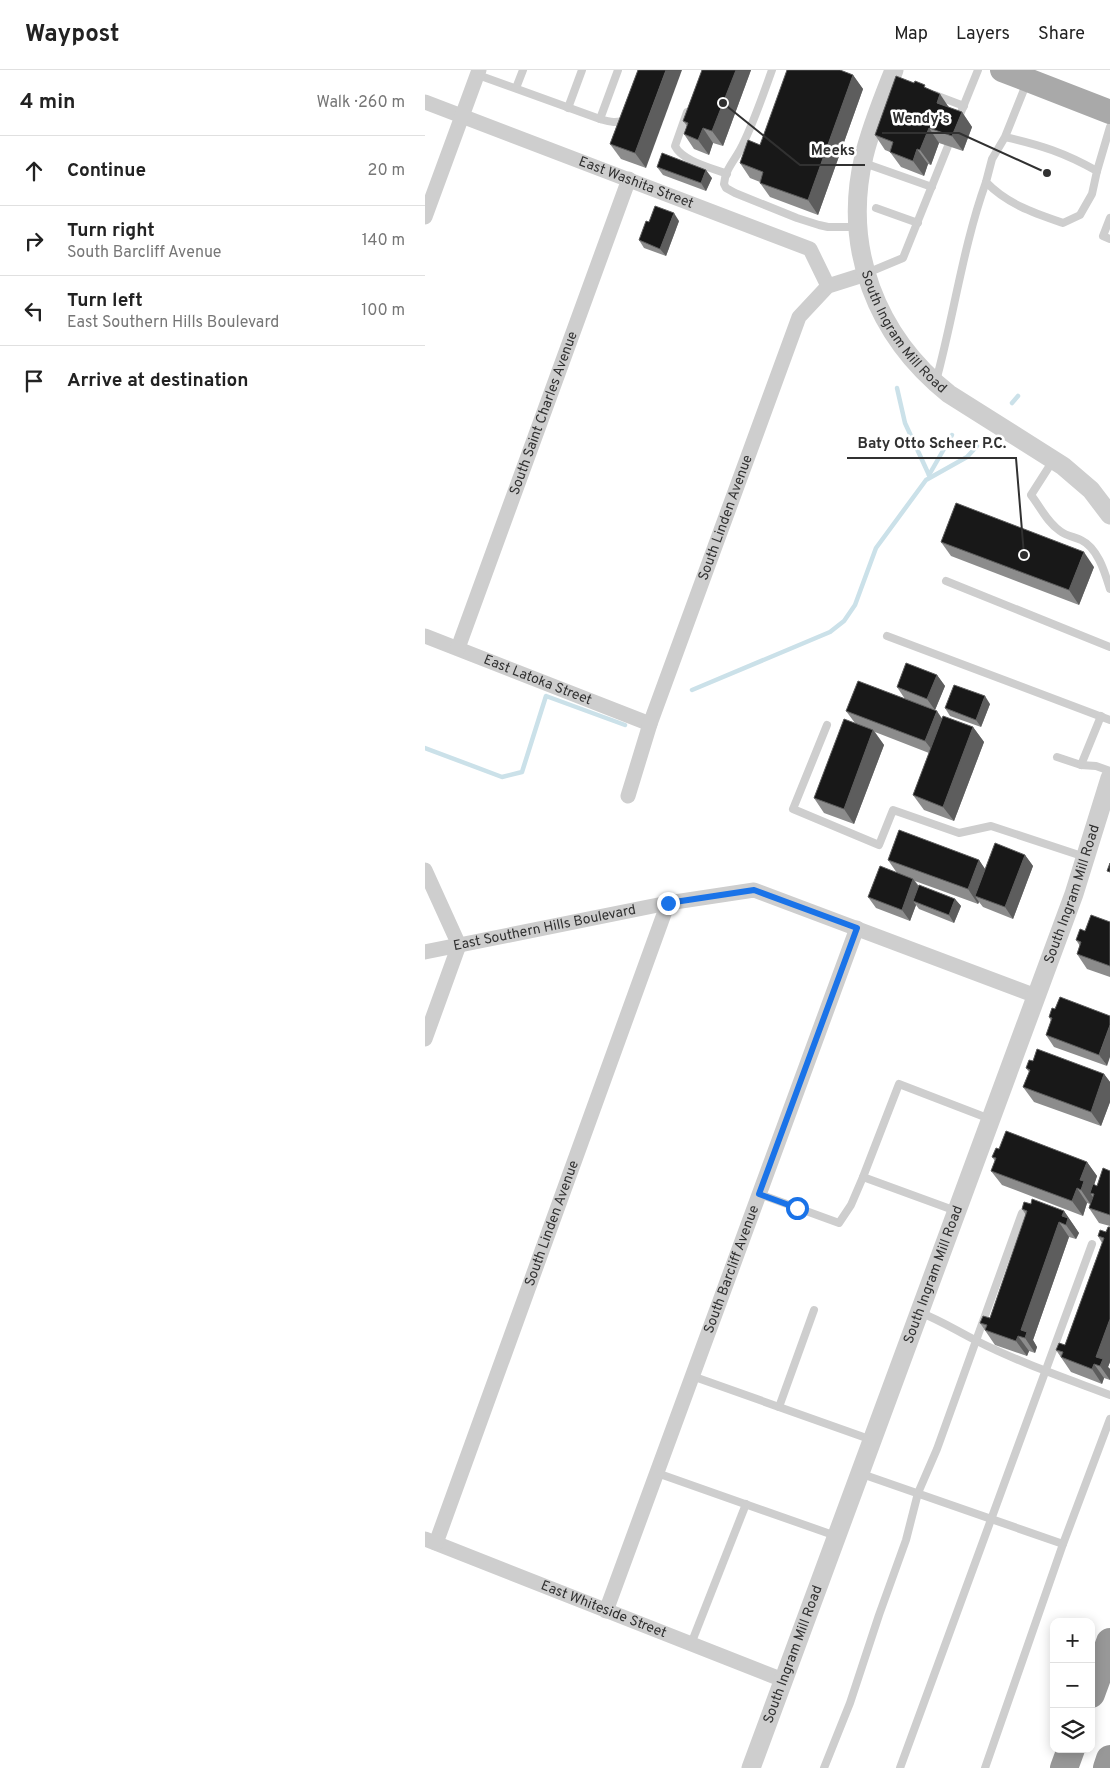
<!DOCTYPE html>
<html lang="en">
<head>
<meta charset="utf-8">
<style>
  body { margin:0; font-family:Overpass,sans-serif; background:#f2f2f2; color:#222 }
  .controls { position:absolute; right:15px; bottom:15px; display:grid; overflow:hidden; border-radius:10px; box-shadow:0 2px 12px #0003 }
  .controls button { width:45px; height:45px; display:grid; place-items:center; padding:0; border:0; border-bottom:1px solid #e0e0e0; background:#fff; color:#222; font:25px sans-serif }
  .stop { position:absolute; width:15px; height:15px; margin:-11px; border:4px solid #1a73e8; border-radius:50%; background:#fff }
  .stop.end { background:#1a73e8; border-color:#fff; box-shadow:0 1px 5px #0008 }
  .list { margin:0; padding:0; list-style:none }
  h2 { display:flex; justify-content:space-between; align-items:center; height:65px; margin:0; padding:0 20px; font-size:21px }
  h2 small { font-size:16px; font-weight:400; color:#767676 }
  .list li { display:grid; grid-template-columns:32px 1fr auto; gap:15px; align-items:center; box-sizing:border-box; height:70px; padding:0 20px; border-top:1px solid #e0e0e0 }
  .list b { display:block; font-size:19px; white-space:nowrap }
  .list p { margin:0; font-size:16px; white-space:nowrap; color:#767676 }
  .list em { font-size:16px; font-style:normal; color:#767676 }
  .icon { flex:none; width:28px; height:28px; fill:none; stroke:currentColor; stroke-width:2; stroke-linecap:round; stroke-linejoin:round }
  .map { position:relative; flex:none; width:685px; height:1698px; overflow:hidden }
  header { display:flex; align-items:center; gap:30px; box-sizing:border-box; height:70px; padding:0 25px; background:#fff; border-bottom:1px solid #e0e0e0 }
  header strong { font-size:24px }
  nav { display:flex; gap:28px; margin-inline-start:auto; font-size:18px }
  main { display:flex }
  aside { flex:1; background:#fff }
  .map>svg:first-child { display:block }
</style>
</head>
<body>
<header>
<strong>Waypost</strong>
<nav><a>Map</a><a>Layers</a><a>Share</a></nav>
</header>
<main>
<aside>
<h2>4 min<small>Walk · 260 m</small></h2>
<ul class="list">
<li><svg class="icon" aria-label="ahead" viewBox="0 0 24 24"><path d="M12 20V5M6 11l6-6 6 6"/></svg><div><b>Continue</b></div><em>20 m</em></li>
<li><svg class="icon" aria-label="right" viewBox="0 0 24 24"><path d="M7 20v-9h11M14 6l5 5-5 5"/></svg><div><b>Turn right</b><p>South Barcliff Avenue</p></div><em>140 m</em></li>
<li><svg class="icon" aria-label="left" viewBox="0 0 24 24"><path d="M17 20v-9H6M10 6l-5 5 5 5"/></svg><div><b>Turn left</b><p>East Southern Hills Boulevard</p></div><em>100 m</em></li>
<li><svg class="icon" aria-label="arrive" viewBox="0 0 24 24"><path d="M6 21V4h12l-3 4 3 4H6"/></svg><div><b>Arrive at destination</b></div></li>
</ul>
</aside>
<div class="map">
<svg width="685" height="1698" viewBox="0 0 685 1698">
  <rect width="100%" height="100%" fill="#fff"/>
  <g fill="none" stroke-linecap="round" stroke-linejoin="round">
    <g stroke="#cbe1e9" stroke-width="4.5">
      <polyline points="472,318 480,353 504,405"/>
      <polyline points="587,333 593,326"/>
      <polyline points="504,405 527,365"/>
      <polyline points="267,620 405,562 419,551 430,535 451,478 501,410 542,387 552,376"/>
      <polyline points="0,678 77,707 97,702 121,626 200,655"/>
    </g>
    <g stroke="#cecece" stroke-width="8">
      <path d="M347,0C338,25 329,52 317,76C311,89 300,99 299,114L301,118L310,123L372,148L394,155L403,157H432"/>
      <path d="M53,5L175,49C185,52 192,54 202,49"/>
      <polyline points="91,18 98,0"/>
      <polyline points="510,25 539,36"/>
      <polyline points="143,38 157,0"/>
      <path d="M262,42L250,76C257,91 287,98 302,104"/>
      <polyline points="175,49 193,0"/>
      <polyline points="532,52 553,0"/>
      <path d="M580,67C616,75 640,83 672,101L667,124L655,145L638,153C609,143 582,134 561,112L567,89L580,67L602,12"/>
      <polyline points="439,93 507,117"/>
      <polyline points="672,101 685,57"/>
      <polyline points="451,138 493,153"/>
      <polyline points="685,148 678,166 685,169"/>
      <polyline points="442,203 478,188 523,76"/>
      <path d="M511,311C529,245 538,176 561,112"/>
      <path d="M629,389L606,425C616,438 622,452 635,461C641,466 650,467 656,470C673,478 680,503 685,519"/>
      <polyline points="521,511 685,577"/>
      <polyline points="462,566 685,650"/>
      <polyline points="402,655 368,739 454,775 468,740 534,763 566,756 660,787"/>
      <polyline points="632,687 656,695 671,696 685,701"/>
      <polyline points="656,695 676,646"/>
      <polyline points="334,1124 414,1153 426,1135 438,1107"/>
      <polyline points="531,1141 438,1107 474,1014 565,1049"/>
      <path d="M496,1243C515,1250 532,1261 550,1270C593,1292 640,1308 685,1325"/>
      <polyline points="267,1306 447,1370"/>
      <polyline points="354,1337 389,1240"/>
      <polyline points="232,1403 411,1466"/>
      <polyline points="434,1403 638,1474 560,1698"/>
      <polyline points="638,1474 685,1349"/>
      <polyline points="266,1574 321,1434"/>
      <polyline points="399,1698 425,1633 454,1545 481,1470 493,1423 512,1379 597,1143"/>
      <polyline points="475,1698 667,1174"/>
    </g>
    <g stroke="#cecece" stroke-width="15">
      <path id="s1" d="M0,32L385,179L403,216"/>
      <polyline points="0,147 54,0"/>
      <path id="s2" d="M0,566L225,654"/>
      <path id="s3" d="M33,578L204,109"/>
      <path id="s4" d="M203,726L225,654L374,247L403,216L441,204"/>
      <polyline points="0,800 34,875 0,969"/>
      <path id="s5" d="M0,882L243,833L329,820L611,926"/>
      <path id="s6" d="M0,1469L358,1610"/>
      <path id="s7" d="M11,1473L243,833"/>
      <path id="s8" d="M181,1541L432,858"/>
    </g>
    <g stroke="#cecece" stroke-width="19">
      <path id="s9" d="M469,0C458,28 446,57 439,86C417,178 451,266 524,324L638,396L666,420L685,445"/>
      <path id="s10" d="M326,1698L649,824L685,708"/>
    </g>
    <polyline stroke="#a9a9a9" stroke-width="24" points="577,0 685,42"/>
    <g stroke="#989898" stroke-width="28">
      <polyline points="666,1624 685,1572"/>
      <polyline points="639,1698 646,1679"/>
      <polyline points="682,1698 685,1689"/>
    </g>
  </g>
  <g fill="#8c8c8c">
    <polygon points="213,0 221,98 196,89 185,74"/>
    <polygon points="277,0 326,0 298,76 288,73 284,85 269,79 259,64 262,56 258,51"/>
    <polygon points="428,5 438,19 393,145 345,127 335,113 335,112 325,108 315,93 335,75"/>
    <polygon points="503,19 525,38 537,42 547,57 538,81 514,73 506,95 503,94 499,106 476,97 465,82 460,80 450,65"/>
    <polygon points="232,97 287,108 281,121 238,105"/>
    <polygon points="254,151 241,186 219,178 214,170"/>
    <polygon points="516,472 669,497 654,535 526,486"/>
    <polygon points="512,605 520,616 510,640 480,629 472,617"/>
    <polygon points="565,634 556,657 525,646 520,638"/>
    <polygon points="421,641 517,649 548,657 559,672 529,751 499,740 488,725 504,683 450,662 459,675 429,754 399,743 389,728 430,653"/>
    <polygon points="600,785 608,796 588,849 558,837 554,832 553,834 490,811 494,816 530,829 536,836 529,853 494,839 491,835 485,851 451,838 443,827 472,803 463,790 554,790 560,799"/>
    <polygon points="685,852 685,907 662,899 652,884 655,876 651,870 660,861"/>
    <polygon points="635,927 682,996 629,977 621,965 626,951 624,947 630,939"/>
    <polygon points="608,991 679,1004 685,1012 685,1032 676,1056 609,1032 598,1017 604,1002 601,998"/>
    <polygon points="574,1079 662,1092 672,1106 669,1115 672,1116 685,1101 685,1156 674,1153 664,1138 665,1134 662,1133 658,1146 577,1115 566,1101 570,1091 567,1087"/>
    <polygon points="606,1134 639,1141 654,1163 651,1169 644,1167 608,1270 612,1277 610,1283 604,1281 602,1286 570,1275 555,1253 565,1248 601,1145 597,1139"/>
    <polygon points="685,1157 685,1292 683,1297 685,1299 685,1310 679,1308 677,1314 646,1302 631,1280 640,1275 677,1173 673,1166 681,1162"/>
  </g>
  <g fill="#5d5d5d">
    <polygon points="241,0 257,0 221,98 210,83"/>
    <polygon points="311,0 326,0 298,76 287,61"/>
    <polygon points="428,5 438,19 393,145 383,130"/>
    <polygon points="515,24 525,39 512,33"/>
    <polygon points="537,42 547,57 538,81 527,66"/>
    <polygon points="278,58 288,73 284,85 273,70"/>
    <polygon points="504,58 514,73 506,95 495,80"/>
    <polygon points="492,79 503,94 499,106 488,91"/>
    <polygon points="281,100 287,108 281,121 276,113"/>
    <polygon points="249,143 254,151 241,186 235,179"/>
    <polygon points="659,482 669,497 654,535 644,520"/>
    <polygon points="512,605 520,616 510,640 502,629"/>
    <polygon points="560,626 565,634 556,657 551,650"/>
    <polygon points="512,641 522,656 511,685 500,671"/>
    <polygon points="548,657 559,672 529,751 518,737"/>
    <polygon points="448,660 459,675 429,754 419,739"/>
    <polygon points="600,785 608,796 588,849 580,837"/>
    <polygon points="554,790 564,805 550,826 554,832 553,834 543,819"/>
    <polygon points="488,809 496,820 488,831 491,835 485,851 477,840"/>
    <polygon points="530,829 536,836 529,853 524,845"/>
    <polygon points="685,955 685,987 682,996 674,985"/>
    <polygon points="679,1004 685,1012 685,1032 676,1056 666,1042"/>
    <polygon points="662,1092 672,1106 667,1121 669,1124 666,1124 669,1129 666,1135 656,1120 655,1110"/>
    <polygon points="652,1118 662,1133 658,1146 647,1131"/>
    <polygon points="639,1141 654,1163 651,1169 641,1155 637,1146"/>
    <polygon points="634,1152 644,1167 608,1270 612,1277 610,1283 600,1268 596,1260"/>
    <polygon points="685,1249 685,1292 683,1297 685,1299 685,1310 675,1296 671,1287"/>
    <polygon points="593,1266 604,1281 602,1286 591,1271"/>
    <polygon points="669,1294 679,1308 677,1314 667,1299"/>
  </g>
  <g fill="#181818" stroke="#5d5d5d">
    <polygon points="213,0 241,0 210,83 185,74"/>
    <polygon points="277,0 311,0 287,61 278,58 273,70 259,64 263,53 258,51"/>
    <polygon points="362,0 415,0 428,5 383,130 335,113 338,102 315,93 323,70 335,75"/>
    <polygon points="471,6 489,13 490,11 500,15 499,17 515,24 512,33 537,42 527,66 504,58 495,80 492,79 488,91 465,82 468,72 450,65"/>
    <polygon points="237,83 281,100 276,113 232,97"/>
    <polygon points="230,136 249,143 235,179 214,170 221,151 224,152"/>
    <polygon points="531,433 659,482 644,520 516,472"/>
    <polygon points="481,593 512,605 502,629 472,617"/>
    <polygon points="433,611 512,641 500,671 421,641"/>
    <polygon points="529,615 560,626 551,650 520,638"/>
    <polygon points="518,646 548,657 518,737 488,725"/>
    <polygon points="419,649 448,660 419,739 389,728"/>
    <polygon points="474,760 554,790 543,819 463,790"/>
    <polygon points="570,773 600,785 580,837 550,826"/>
    <polygon points="685,793 685,802 682,801"/>
    <polygon points="455,796 488,809 477,840 443,827"/>
    <polygon points="494,815 530,829 524,845 488,831"/>
    <polygon points="666,845 685,852 685,896 652,884 656,872 651,870 655,859 660,861"/>
    <polygon points="635,927 685,946 685,955 674,985 621,965 627,948 624,947 627,938 630,939"/>
    <polygon points="612,979 679,1004 666,1042 598,1017 605,1000 601,998 604,990 608,991"/>
    <polygon points="581,1061 662,1092 655,1110 659,1111 656,1120 652,1118 647,1131 566,1101 571,1088 567,1087 571,1078 574,1079"/>
    <polygon points="678,1098 685,1101 685,1145 664,1138 669,1124 665,1123 668,1114 672,1116"/>
    <polygon points="607,1129 639,1141 637,1146 643,1148 641,1155 634,1152 596,1260 602,1262 600,1268 593,1266 591,1271 560,1260 562,1255 555,1253 558,1246 565,1248 602,1141 597,1139 599,1132 606,1134"/>
    <polygon points="683,1157 685,1157 685,1249 671,1287 678,1289 675,1296 669,1294 667,1299 636,1287 638,1282 631,1280 634,1273 640,1275 679,1168 673,1166 675,1160 681,1162"/>
  </g>
  <g fill="none" stroke-linecap="round" stroke-linejoin="round">
    <polyline stroke="#1a73e8" stroke-width="6" points="243,833 329,820 432,858 334,1124 372,1138"/>
  </g>
  <g text-anchor="middle" dominant-baseline="central" stroke-width="5" stroke-linejoin="round" paint-order="stroke">
    <g font-size="14" fill="#313131" stroke="#fff">
      <text stroke="none"><textPath href="#s1" startOffset="226">East Washita Street</textPath></text>
      <text stroke="none"><textPath href="#s9" startOffset="280">South Ingram Mill Road</textPath></text>
      <text stroke="none"><textPath href="#s3" startOffset="250">South Saint Charles Avenue</textPath></text>
      <text stroke="none"><textPath href="#s4" startOffset="295">South Linden Avenue</textPath></text>
      <text stroke="none"><textPath href="#s2" startOffset="121">East Latoka Street</textPath></text>
      <text stroke="none"><textPath href="#s10" startOffset="931">South Ingram Mill Road</textPath></text>
      <text stroke="none"><textPath href="#s5" startOffset="122">East Southern Hills Boulevard</textPath></text>
      <text stroke="none"><textPath href="#s7" startOffset="340">South Linden Avenue</textPath></text>
      <text stroke="none"><textPath href="#s8" startOffset="364">South Barcliff Avenue</textPath></text>
      <text stroke="none"><textPath href="#s10" startOffset="526">South Ingram Mill Road</textPath></text>
      <text stroke="none"><textPath href="#s6" startOffset="192">East Whiteside Street</textPath></text>
      <text stroke="none"><textPath href="#s10" startOffset="121">South Ingram Mill Road</textPath></text>
    </g>
  </g>
  <path fill="none" stroke="#313131" stroke-width="2" d="M622 103L534 63H457M298 33L375 95H440M599 485L591 388H422"/>
  <g fill="#313131" stroke="#fff" stroke-width="2">
    <circle cx="622" cy="103" r="5"/>
    <circle cx="298" cy="33" r="5"/>
    <circle cx="599" cy="485" r="5"/>
  </g>
  <g font-size="15" text-anchor="middle" font-weight="bold" fill="#313131" stroke="#fff" stroke-width="5" stroke-linejoin="round" paint-order="stroke">
    <text x="496" y="53">Wendy's</text>
    <text x="408" y="85">Meeks</text>
    <text x="507" y="378">Baty Otto Scheer P.C.</text>
  </g>
</svg>
<div class="controls">
<button>+</button>
<button>−</button>
<button><svg class="icon" aria-label="layers" viewBox="0 0 24 24"><path d="M12 4l9 5-9 5-9-5zM3 14l9 5 9-5"/></svg></button>
</div>
<div class="stop" style="left:372px;top:1138px"></div>
<div class="stop end" style="left:243px;top:833px"></div>
</div>
</main>
</body>
</html>
